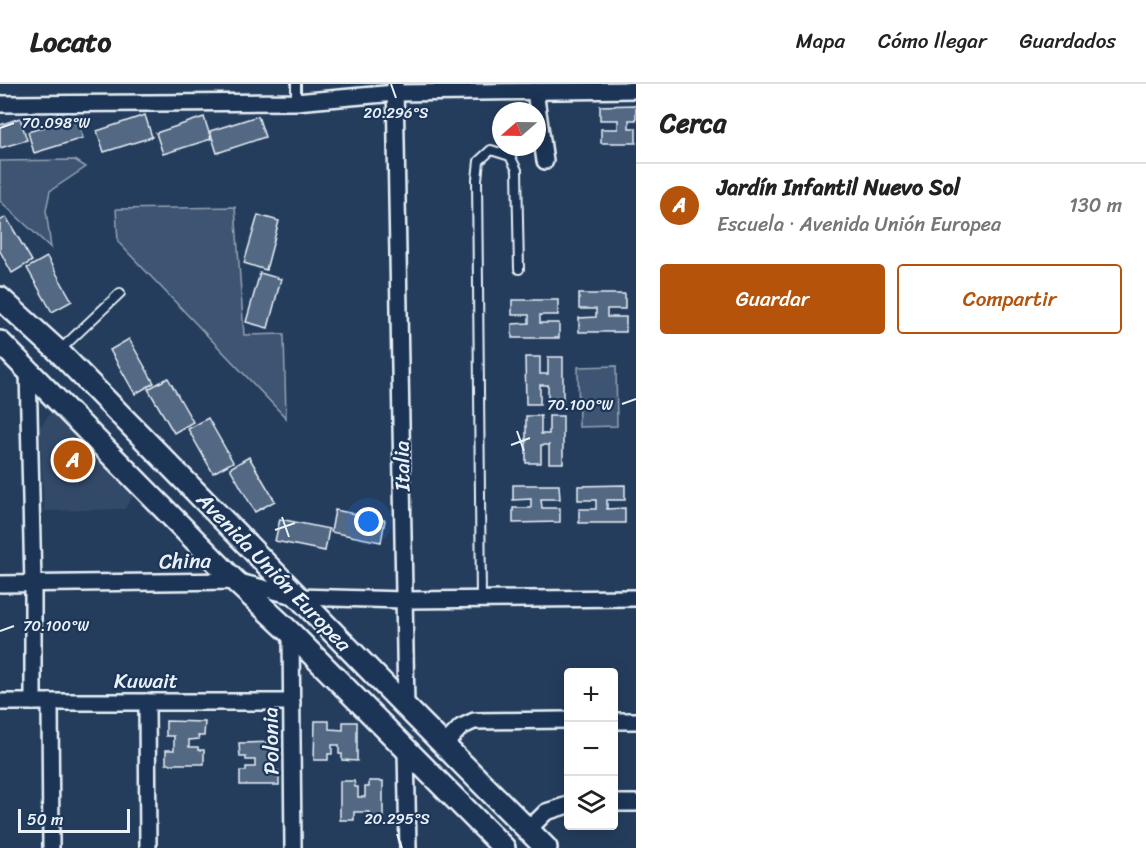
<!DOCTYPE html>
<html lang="es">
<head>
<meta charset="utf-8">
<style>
  body { margin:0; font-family:Sriracha,sans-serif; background:#f6f6f6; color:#222 }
  .controls { position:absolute; right:18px; bottom:18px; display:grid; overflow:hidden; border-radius:6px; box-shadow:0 3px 15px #0003 }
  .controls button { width:54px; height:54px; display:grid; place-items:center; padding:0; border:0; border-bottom:2px solid #e0e0e0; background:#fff; color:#222; font:30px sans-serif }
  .compass { position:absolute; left:492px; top:18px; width:54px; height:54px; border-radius:50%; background:#fff; box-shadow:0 3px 15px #0003; rotate:250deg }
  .scale { position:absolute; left:18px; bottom:15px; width:112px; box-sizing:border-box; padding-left:6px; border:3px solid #e8f1f8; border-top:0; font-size:16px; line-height:21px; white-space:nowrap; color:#e8f1f8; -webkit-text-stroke:4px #1d3557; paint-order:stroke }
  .you { position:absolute; left:369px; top:438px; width:21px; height:21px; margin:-15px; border:4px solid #fff; border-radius:50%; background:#1a73e8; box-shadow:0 0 0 9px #1a73e833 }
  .badge { display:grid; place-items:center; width:39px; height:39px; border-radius:50%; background:#b45309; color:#fff; font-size:20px; font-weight:700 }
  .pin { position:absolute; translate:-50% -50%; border:3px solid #fff; box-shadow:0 2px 6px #0006 }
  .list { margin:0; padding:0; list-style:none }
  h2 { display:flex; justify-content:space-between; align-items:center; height:78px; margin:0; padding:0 24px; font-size:26px }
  h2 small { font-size:20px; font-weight:400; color:#767676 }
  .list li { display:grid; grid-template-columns:39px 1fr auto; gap:18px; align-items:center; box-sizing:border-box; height:84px; padding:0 24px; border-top:2px solid #e0e0e0 }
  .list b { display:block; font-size:22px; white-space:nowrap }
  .list p { margin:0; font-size:20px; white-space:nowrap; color:#767676 }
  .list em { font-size:20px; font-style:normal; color:#767676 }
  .actions { display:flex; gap:12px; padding:18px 24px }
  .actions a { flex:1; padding:14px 0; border:2px solid #b45309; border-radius:6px; text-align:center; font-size:21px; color:#b45309 }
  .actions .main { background:#b45309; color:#fff }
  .icon { flex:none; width:33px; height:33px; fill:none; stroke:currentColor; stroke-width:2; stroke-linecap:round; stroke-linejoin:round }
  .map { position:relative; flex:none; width:636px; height:764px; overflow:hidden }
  header { display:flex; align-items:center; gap:36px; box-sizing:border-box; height:84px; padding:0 30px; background:#fff; border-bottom:2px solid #e0e0e0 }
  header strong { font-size:28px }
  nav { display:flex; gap:33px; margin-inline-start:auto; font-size:21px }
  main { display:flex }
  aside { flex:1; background:#fff }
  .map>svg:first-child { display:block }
</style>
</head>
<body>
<header>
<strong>Locato</strong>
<nav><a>Mapa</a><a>Cómo llegar</a><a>Guardados</a></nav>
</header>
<main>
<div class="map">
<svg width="636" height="764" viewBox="0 0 636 764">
  <rect width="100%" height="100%" fill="#253d5d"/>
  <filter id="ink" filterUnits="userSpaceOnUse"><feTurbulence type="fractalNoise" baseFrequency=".0167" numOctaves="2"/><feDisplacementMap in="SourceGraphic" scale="12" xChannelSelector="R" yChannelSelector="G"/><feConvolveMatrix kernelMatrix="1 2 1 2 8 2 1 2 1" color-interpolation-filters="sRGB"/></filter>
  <g filter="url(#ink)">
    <polygon fill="#334a68" points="53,326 137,408 124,425 44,427 40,343"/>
    <g fill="#3e5472" stroke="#93a2b5" stroke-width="1.5">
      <polygon points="75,76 86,83 50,107 46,126 51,164 0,117 0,77"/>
      <polygon points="235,123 244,251 284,250 286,334 118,158 116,125"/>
      <polygon points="616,282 617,342 579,343 578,283"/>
    </g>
    <g fill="#536782" stroke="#e8f1f8" stroke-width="1.5">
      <polygon points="636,21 636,36 629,36 629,44 636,44 636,59 601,59 601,45 618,45 618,36 600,36 600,22"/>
      <polygon points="145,31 152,53 104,68 97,47"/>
      <polygon points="258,32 265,53 217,69 210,47"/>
      <polygon points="76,33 83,54 34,69 28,48"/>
      <polygon points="204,33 211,55 163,70 156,49"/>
      <polygon points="20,34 27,56 0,64 0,41"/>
      <polygon points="258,131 279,137 266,186 244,179"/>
      <polygon points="6,133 32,177 12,189 0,167 0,137"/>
      <polygon points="47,173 72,217 52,228 27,184"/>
      <polygon points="260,189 281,195 268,244 246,238"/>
      <polygon points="579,210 625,210 625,225 607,225 607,233 626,233 626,248 579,248 579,234 596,233 596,225 579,225"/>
      <polygon points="512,216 558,216 558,231 540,231 540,239 559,239 559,254 512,254 512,240 529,239 529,231 512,231"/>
      <polygon points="129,255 154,299 135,310 110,266"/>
      <polygon points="525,273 540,273 540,290 548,290 548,273 563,273 563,319 548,319 548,301 540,301 540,320 526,320"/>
      <polygon points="168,294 193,338 174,349 148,305"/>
      <polygon points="526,332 541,332 541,350 549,350 549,332 563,332 563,379 549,379 549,361 541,361 541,379 526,379"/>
      <polygon points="208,334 233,378 213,389 188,345"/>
      <polygon points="249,373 275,417 255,428 230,384"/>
      <polygon points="513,401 559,401 560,415 541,415 542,424 560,424 560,438 513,439 513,424 531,424 531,415 513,416"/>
      <polygon points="625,401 625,416 607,416 607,425 625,424 625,439 579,439 579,425 596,425 596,416 578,416 578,402"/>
      <polygon points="335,426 385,436 381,458 331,448"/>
      <polygon points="280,435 329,445 325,467 275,457"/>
      <polygon points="166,637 205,638 204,652 198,652 199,655 189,656 189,663 198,663 198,666 204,666 204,680 166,680 166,666 174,666 174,652 166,652"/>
      <polygon points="315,637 329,637 329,645 343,646 343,638 357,638 357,677 342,676 342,670 339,670 339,661 332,661 332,670 328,670 328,676 314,676"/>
      <polygon points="278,658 278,672 271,672 271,687 279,687 279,701 240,701 240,687 246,687 246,683 255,683 255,676 246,676 246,673 240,673 239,659"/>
      <polygon points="340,697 354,697 355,703 358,703 358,713 365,713 365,703 369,703 369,697 383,697 383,736 369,736 369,728 354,728 354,736 340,736"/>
    </g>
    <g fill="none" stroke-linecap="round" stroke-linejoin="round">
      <g stroke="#e8f1f8" stroke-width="12">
        <g id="lane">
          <polyline points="296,18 296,0"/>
          <polyline points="60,266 120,209"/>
          <polyline points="481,515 477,95 479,77 491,66 510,72 517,86 519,185"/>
        </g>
      </g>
      <g stroke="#e8f1f8" stroke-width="20">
        <g id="street">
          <polyline points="395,0 406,623"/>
          <polyline points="535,7 545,77"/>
          <polyline points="0,20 296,18 395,9 636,6"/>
          <polyline points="28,286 33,500 33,618"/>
          <polyline points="0,500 235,497 298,513 404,516 636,514"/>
          <polyline points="291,549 293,764"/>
          <polyline points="0,618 292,618"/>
          <polyline points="50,618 51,764"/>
          <polyline points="147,618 148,764"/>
          <polyline points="614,637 636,637"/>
          <polyline points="444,661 461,643 474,637 568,636"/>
          <polyline points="406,666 408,764"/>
          <polyline points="614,719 636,719"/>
          <polyline points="528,746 546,728 568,721"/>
        </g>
      </g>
      <g stroke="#e8f1f8" stroke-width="26">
        <g id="secondary">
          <polyline points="0,214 58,267 406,623 546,764"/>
          <polyline points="0,258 235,497 291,549 504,764"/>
        </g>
      </g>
      <use href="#lane" stroke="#1d3557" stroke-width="8"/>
      <use href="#street" stroke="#1d3557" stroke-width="15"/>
      <use href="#secondary" stroke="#1d3557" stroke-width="21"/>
    </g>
  </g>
  <path fill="none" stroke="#e8f1f8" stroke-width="2" d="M391,0L396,14M0,44L14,39M622,320L636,315M517,347L524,367M511,361L530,354M282,433L289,453M275,446L295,439M0,547L14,542M397,750L402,764"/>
  <g text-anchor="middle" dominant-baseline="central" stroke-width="4.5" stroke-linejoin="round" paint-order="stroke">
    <g font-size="21" fill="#e8f1f8" stroke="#1d3557">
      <text transform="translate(402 382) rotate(-91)">Italia</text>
      <text transform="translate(185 477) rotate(-1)">China</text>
      <text transform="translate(274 488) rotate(46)">Avenida Unión Europea</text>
      <text x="146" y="597">Kuwait</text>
      <text transform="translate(271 657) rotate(-91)">Polonia</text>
    </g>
  </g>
  <g font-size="15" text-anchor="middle" fill="#e8f1f8" stroke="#1d3557" stroke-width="4.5" stroke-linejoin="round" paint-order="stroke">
    <text x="396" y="34">20.296°S</text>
    <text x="56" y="44">70.098°W</text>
    <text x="580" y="326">70.100°W</text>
    <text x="56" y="547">70.100°W</text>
    <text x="397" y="740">20.295°S</text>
  </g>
</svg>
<div class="controls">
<button>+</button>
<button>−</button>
<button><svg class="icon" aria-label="layers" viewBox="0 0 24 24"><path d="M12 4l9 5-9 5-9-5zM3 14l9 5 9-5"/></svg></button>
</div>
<svg class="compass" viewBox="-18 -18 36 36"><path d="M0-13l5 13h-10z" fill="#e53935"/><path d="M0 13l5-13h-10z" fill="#767676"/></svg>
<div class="scale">50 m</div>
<div class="you"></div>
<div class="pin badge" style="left:73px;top:376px">A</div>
</div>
<aside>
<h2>Cerca<small></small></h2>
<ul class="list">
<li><span class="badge">A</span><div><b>Jardín Infantil Nuevo Sol</b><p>Escuela · Avenida Unión Europea</p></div><em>130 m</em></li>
</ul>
<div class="actions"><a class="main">Guardar</a><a>Compartir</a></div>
</aside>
</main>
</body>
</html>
